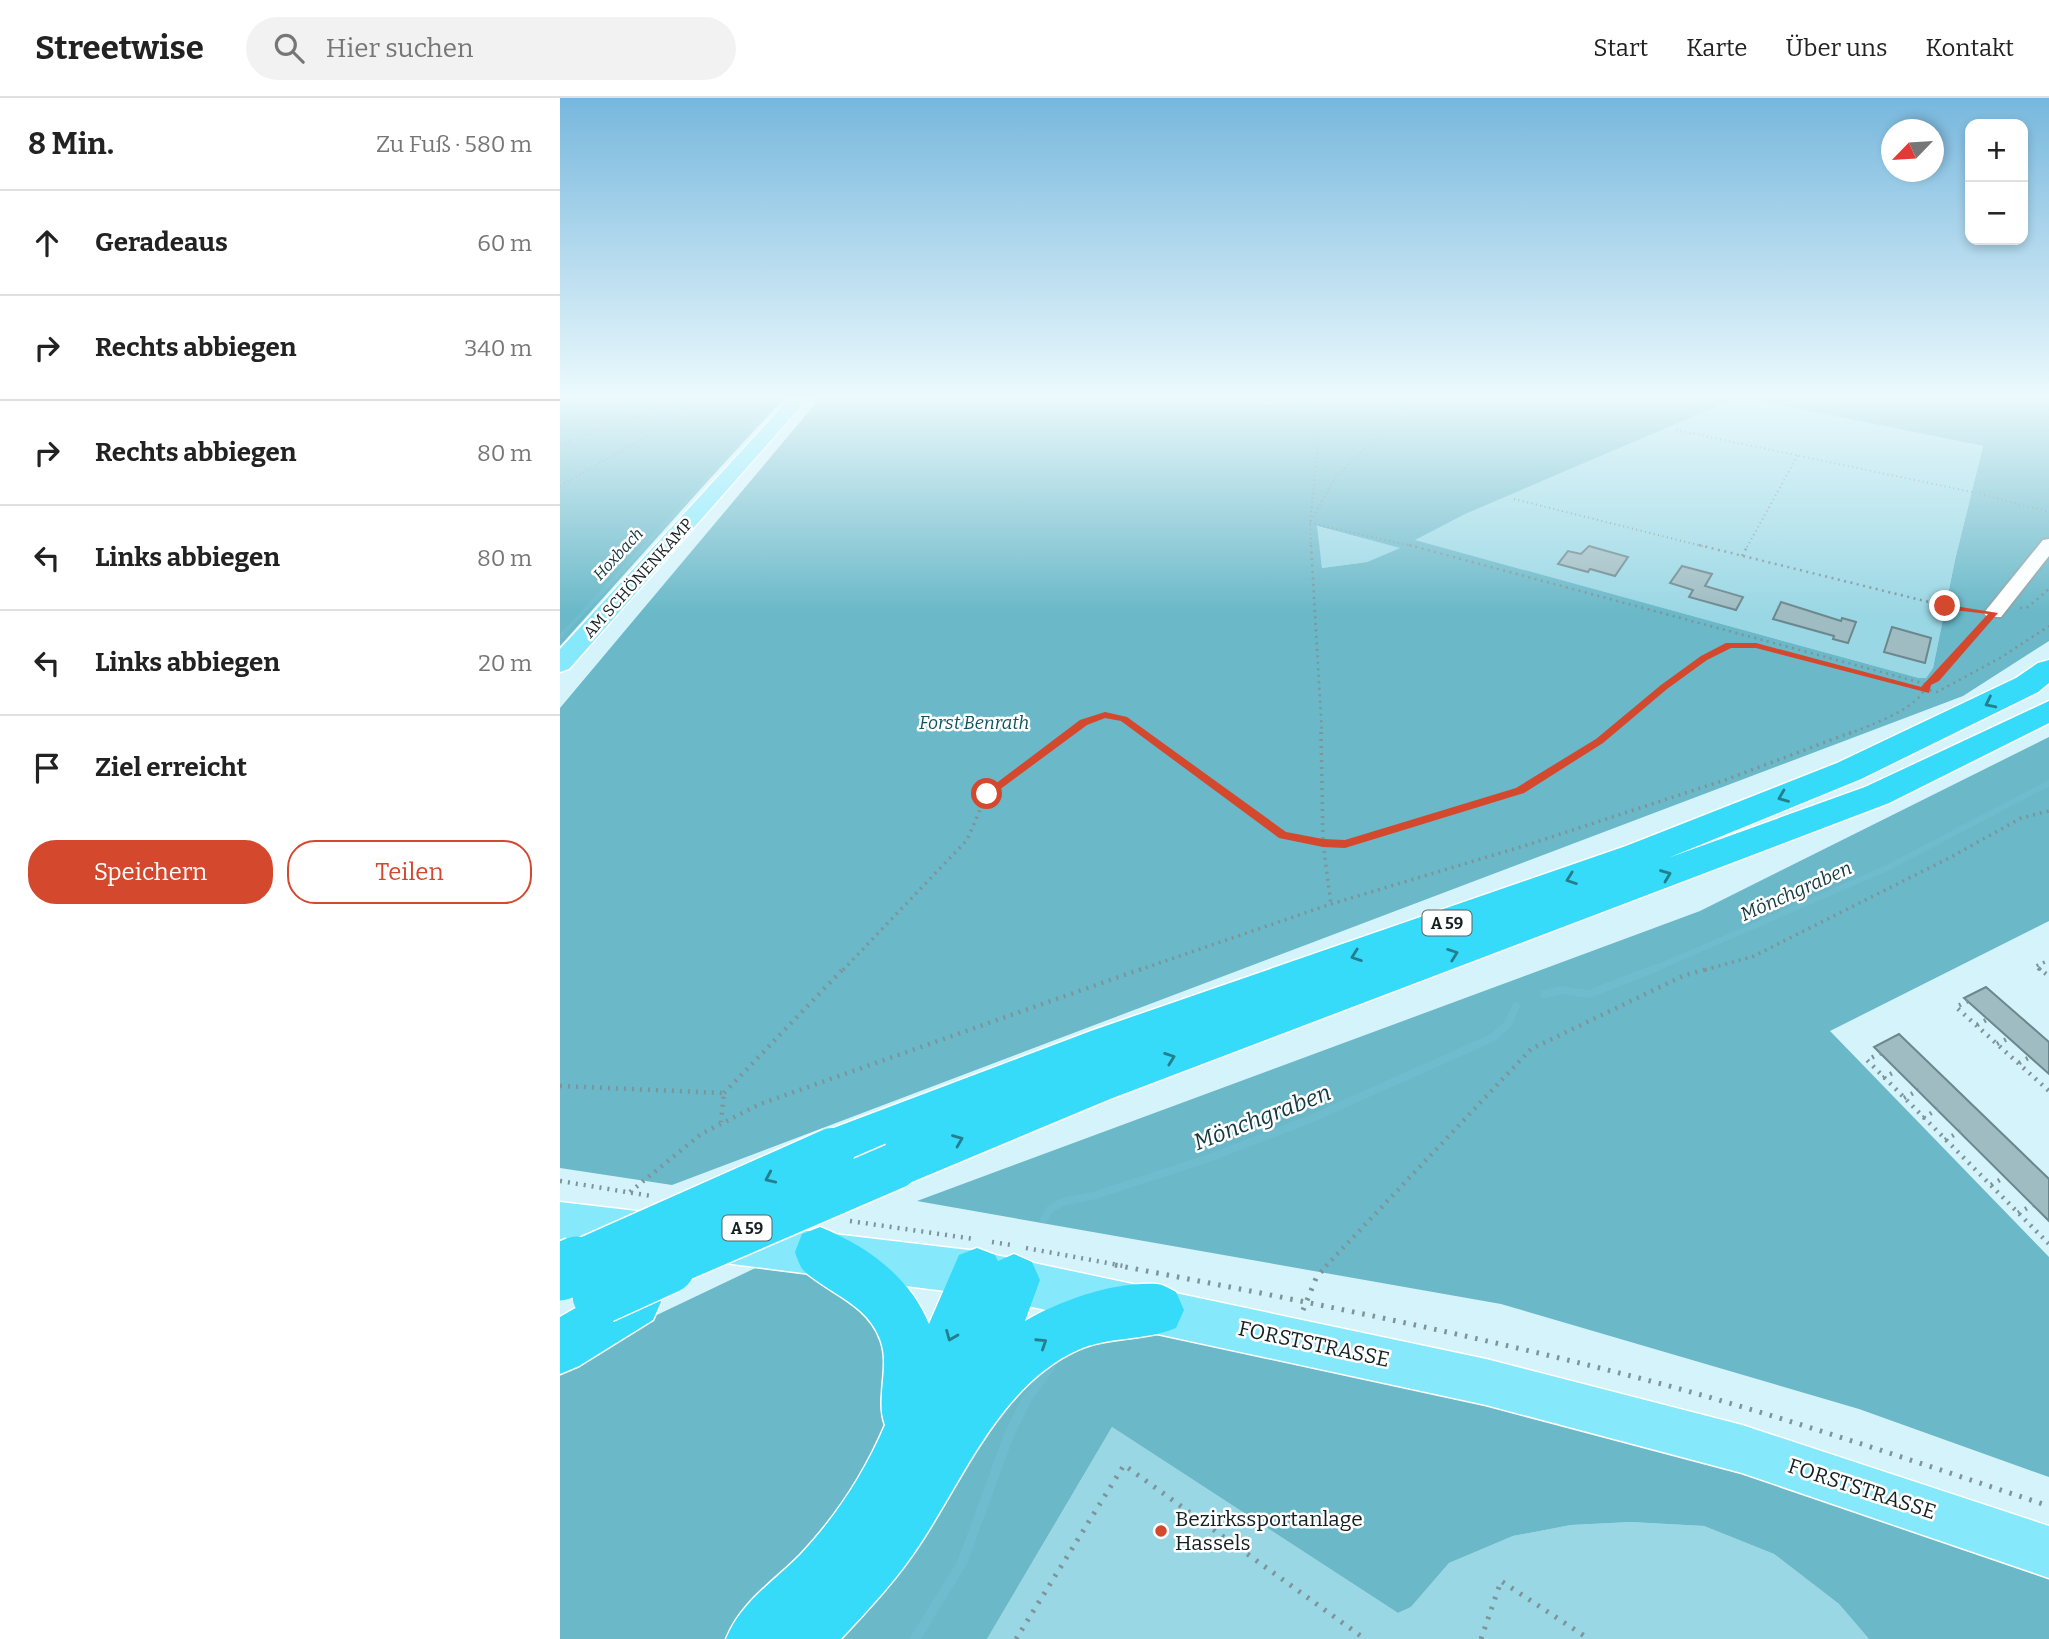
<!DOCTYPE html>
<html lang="de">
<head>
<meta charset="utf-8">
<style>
  body { margin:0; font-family:Bitter,serif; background:#f2f2f2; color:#222 }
  .controls { position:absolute; right:21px; top:21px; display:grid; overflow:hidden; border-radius:14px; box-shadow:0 4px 10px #0003 }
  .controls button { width:63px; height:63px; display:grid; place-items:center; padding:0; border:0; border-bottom:2px solid #e0e0e0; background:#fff; color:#222; font:35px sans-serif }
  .compass { position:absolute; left:1321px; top:21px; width:63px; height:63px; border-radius:50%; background:#fff; box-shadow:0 4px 10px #0003; rotate:245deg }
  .stop { position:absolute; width:21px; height:21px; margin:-16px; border:5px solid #d4482e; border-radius:50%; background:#fff }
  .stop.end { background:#d4482e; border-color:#fff; box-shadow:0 2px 7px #0008 }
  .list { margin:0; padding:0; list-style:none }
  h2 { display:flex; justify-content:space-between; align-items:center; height:91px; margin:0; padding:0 28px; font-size:30px }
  h2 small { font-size:23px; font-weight:400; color:#767676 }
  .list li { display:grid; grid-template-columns:46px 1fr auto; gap:21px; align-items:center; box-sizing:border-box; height:105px; padding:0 28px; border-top:2px solid #e0e0e0 }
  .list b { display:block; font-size:26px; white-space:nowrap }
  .list em { font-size:23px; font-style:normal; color:#767676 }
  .actions { display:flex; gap:14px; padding:21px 28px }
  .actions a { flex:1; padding:16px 0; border:2px solid #d4482e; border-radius:28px; text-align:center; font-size:24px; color:#d4482e }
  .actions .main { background:#d4482e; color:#fff }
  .icon { flex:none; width:38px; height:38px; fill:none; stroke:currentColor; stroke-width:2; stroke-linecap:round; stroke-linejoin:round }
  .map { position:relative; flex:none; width:1489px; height:1541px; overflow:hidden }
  header { display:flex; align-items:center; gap:42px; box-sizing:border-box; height:98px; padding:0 35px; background:#fff; border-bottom:2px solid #e0e0e0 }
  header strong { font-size:33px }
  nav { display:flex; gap:38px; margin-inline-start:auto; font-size:24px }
  .search { width:490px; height:63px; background:#f2f2f2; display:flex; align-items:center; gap:18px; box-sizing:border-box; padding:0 24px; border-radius:38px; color:#767676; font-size:26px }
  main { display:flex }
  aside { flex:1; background:#fff }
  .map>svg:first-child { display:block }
</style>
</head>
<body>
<header>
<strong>Streetwise</strong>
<div class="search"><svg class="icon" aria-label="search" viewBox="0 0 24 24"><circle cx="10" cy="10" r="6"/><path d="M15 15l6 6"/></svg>Hier suchen</div>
<nav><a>Start</a><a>Karte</a><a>Über uns</a><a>Kontakt</a></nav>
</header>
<main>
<aside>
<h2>8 Min.<small>Zu Fuß · 580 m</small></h2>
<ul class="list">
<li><svg class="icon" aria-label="ahead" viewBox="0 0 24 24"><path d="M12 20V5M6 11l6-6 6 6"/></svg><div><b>Geradeaus</b></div><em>60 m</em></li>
<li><svg class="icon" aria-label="right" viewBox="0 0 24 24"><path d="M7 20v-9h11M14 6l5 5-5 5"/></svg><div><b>Rechts abbiegen</b></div><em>340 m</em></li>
<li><svg class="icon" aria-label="right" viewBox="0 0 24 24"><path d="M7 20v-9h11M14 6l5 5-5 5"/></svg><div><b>Rechts abbiegen</b></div><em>80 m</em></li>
<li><svg class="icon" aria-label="left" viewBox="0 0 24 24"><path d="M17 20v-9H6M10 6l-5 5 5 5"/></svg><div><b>Links abbiegen</b></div><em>80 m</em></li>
<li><svg class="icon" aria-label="left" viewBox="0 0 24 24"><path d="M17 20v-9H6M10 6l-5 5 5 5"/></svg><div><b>Links abbiegen</b></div><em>20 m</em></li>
<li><svg class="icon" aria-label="arrive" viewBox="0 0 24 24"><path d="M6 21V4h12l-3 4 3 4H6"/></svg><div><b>Ziel erreicht</b></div></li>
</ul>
<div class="actions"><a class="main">Speichern</a><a>Teilen</a></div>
</aside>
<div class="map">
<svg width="1489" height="1541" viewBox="0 0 1489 1541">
  <rect width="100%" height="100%" fill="#d5f3fa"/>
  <g fill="#9ad7e4">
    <polygon points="1179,299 1423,348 1395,462 1373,570 1366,580 1359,580 854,442 904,416"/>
    <polygon points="756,428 841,450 807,464 762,470"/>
    <polygon points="552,1329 838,1515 851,1509 889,1465 953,1438 1011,1427 1071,1424 1144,1428 1214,1456 1279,1506 1309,1541 427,1541"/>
  </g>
  <g fill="#6ab8c8" fill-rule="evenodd">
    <polygon points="0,299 223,299 0,548"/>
    <path d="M261,299H1489V543L1403,598L112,1087L0,1070V610ZM1179,299L1423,348L1395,462L1373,570L1366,580H1359L855,442L905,416ZM757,428L840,450L807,464L762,470Z"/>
    <polygon points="1489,639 1489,823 1270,933 1489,1159 1489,1379 1299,1311 941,1206 357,1103 1140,813"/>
    <polygon points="206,1165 243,1173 321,1206 338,1340 177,1541 0,1541 0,1268 17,1255"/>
    <polygon points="597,1236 1104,1345 1489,1478 1489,1541 1309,1541 1279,1506 1214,1456 1144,1428 1071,1424 1011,1427 953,1438 889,1465 851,1509 838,1515 552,1329 427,1541 259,1541 490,1248"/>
  </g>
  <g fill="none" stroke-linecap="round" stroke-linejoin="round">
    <polyline stroke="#6ebccd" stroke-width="3.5" points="84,449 223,299"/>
    <polyline stroke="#6ebccd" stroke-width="4.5" points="0,539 86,447"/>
    <polyline stroke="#6ebccd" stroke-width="6" points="1092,872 1327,770 1489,685"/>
    <g stroke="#6ebccd" stroke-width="8">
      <polyline points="984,896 1001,892 1029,896 1096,870"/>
      <polyline points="484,1121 490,1111 502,1104 536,1097 649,1060 748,1022 932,940 948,926 956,908"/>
    </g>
    <polyline stroke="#6ebccd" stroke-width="10" points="355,1541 402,1465 449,1337 466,1302 491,1268"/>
  </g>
  <g fill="#9fbcc2" stroke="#6c878d" stroke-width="2">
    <polygon points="1029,448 1068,459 1055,478 1030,471 1028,474 998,466 1008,453 1021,456"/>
    <polygon points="1122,468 1152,476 1145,488 1183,499 1176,512 1129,499 1133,492 1110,485"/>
    <polygon points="1221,504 1281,523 1282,520 1296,524 1288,545 1273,541 1274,538 1213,521"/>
    <polygon points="1332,529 1371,540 1365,565 1324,554"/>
    <polygon points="1426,889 1489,944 1489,976 1404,900"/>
    <polygon points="1339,936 1489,1081 1489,1123 1314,949"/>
  </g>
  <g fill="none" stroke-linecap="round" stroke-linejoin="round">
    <g stroke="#89a5ab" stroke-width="4">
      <polygon id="minor" points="1489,441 1489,458 1441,519 1427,519 1424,515 1427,511 1483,442"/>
    </g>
    <g stroke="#fff" stroke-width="3">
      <g id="major">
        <polygon points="231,299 249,299 9,571 0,574 0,551"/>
        <polygon points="0,1104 85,1114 100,1120 106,1135 100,1150 85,1156 0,1146"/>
        <polygon points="164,1123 417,1153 926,1261 1182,1327 1489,1428 1489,1480 1182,1375 926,1307 417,1197 164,1165 149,1159 143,1144 149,1129"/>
      </g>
    </g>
    <g stroke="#fff" stroke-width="3">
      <g id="highway">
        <polygon points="1489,562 1489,585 1478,594 1301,681 1108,760 1305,689 1489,603 1489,625 1329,705 550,1001 335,1091 318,1084 311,1068 316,1058 272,1075 255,1069 249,1053 255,1037 531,933 1066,748 1277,665 1456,580 1478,565"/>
        <path d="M260,1129C307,1148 349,1178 369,1226L399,1157L417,1150L435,1157L438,1163L454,1156L472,1164L480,1182L465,1223C502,1202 552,1184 596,1186C603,1186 610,1191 616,1194L624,1212L616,1230C585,1243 549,1238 518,1252C442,1286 405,1377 362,1443C339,1479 310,1510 281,1541H166C181,1504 212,1485 240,1457C276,1419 305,1374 325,1327C315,1300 331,1268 320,1241C307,1206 270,1196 244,1173C240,1169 237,1160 235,1154L242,1136Z"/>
        <polygon points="75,1178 93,1186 101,1204 93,1222 19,1268 0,1276 0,1219 57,1186"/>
      </g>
    </g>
    <g stroke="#7e9499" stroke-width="2" stroke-dasharray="1 3.5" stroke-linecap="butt">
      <polyline points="742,299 758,346 750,425 751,449"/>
      <polyline points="1116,332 1412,394 1489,414"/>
      <polyline points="0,346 58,326 118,299"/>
      <polyline points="0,388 85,339 142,299"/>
      <polyline points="954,401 1146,449"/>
      <polyline points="751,423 775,380 858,299"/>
      <polyline points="750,425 857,449"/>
      <polyline points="1187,449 1238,357"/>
    </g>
    <g stroke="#7e9499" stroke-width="2.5" stroke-dasharray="2 4.5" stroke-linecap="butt">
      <polyline points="751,447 762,636"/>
      <polyline points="849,447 1366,586 1376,581 1425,524"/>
      <polyline points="1139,447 1385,508 1418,513"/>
      <polyline points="1182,458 1188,447"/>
      <polyline points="1460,510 1468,509 1489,491"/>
      <path d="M508,636C539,613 553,613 584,636"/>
      <path d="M1048,636C1075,613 1137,556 1168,547C1176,545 1188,548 1196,548L1377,594L1440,560L1489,528"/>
      <path d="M1289,636C1309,627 1363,610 1366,586"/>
    </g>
    <g stroke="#7e9499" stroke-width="3.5" stroke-dasharray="2 5" stroke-linecap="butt">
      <polyline points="582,634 722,737 763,745 785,746 960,693 1051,634"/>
      <polyline points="761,634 763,745 771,806"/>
      <polyline points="283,872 407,742 427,696 510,634"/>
      <polyline points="579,872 771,806 967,747 1165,682 1292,634"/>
      <polyline points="1145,872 1194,858 1391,759 1461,720 1489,713"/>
      <polyline points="1481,872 1476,868 1485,864"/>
    </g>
    <g stroke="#7e9499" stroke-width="4.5" stroke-dasharray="2 6" stroke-linecap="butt">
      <polyline points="1478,870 1489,878"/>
      <polyline points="1408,903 1396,909 1489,993"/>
      <polyline points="1417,927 1428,921"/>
      <polyline points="1437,946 1449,940"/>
      <polyline points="1321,955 1307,962 1489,1146"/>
      <polyline points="1459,965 1470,959"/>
      <polyline points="1323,980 1338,972"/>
      <polyline points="0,988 164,995 161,1024"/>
      <polyline points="164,995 284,870"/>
      <polyline points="1344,1000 1359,992"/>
      <polyline points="1363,1020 1378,1011"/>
      <polyline points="1385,1042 1401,1033"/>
      <polyline points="0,1083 91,1098"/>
      <polyline points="1431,1087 1445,1079"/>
      <polyline points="70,1094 141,1036 200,1006 584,870"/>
      <polyline points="1458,1115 1473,1107"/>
      <polyline points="290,1123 414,1141"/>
      <polyline points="432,1144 452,1147"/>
      <polyline points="466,1150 564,1168"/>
      <polyline points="766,1168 971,951 1125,877 1151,870"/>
    </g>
    <g stroke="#7e9499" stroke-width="5" stroke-dasharray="2.5 8" stroke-linecap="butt">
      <path d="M555,1167C730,1200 906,1235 1079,1280C1217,1316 1353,1363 1489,1408"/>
      <polyline points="743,1212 757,1178 768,1167"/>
      <polyline points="456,1541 564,1367 805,1541"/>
      <polyline points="921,1541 941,1483 1029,1541"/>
    </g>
    <use href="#minor" fill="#fff" fill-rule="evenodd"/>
    <use href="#major" fill="#86e9fb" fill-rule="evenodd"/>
    <use href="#highway" fill="#35dbf8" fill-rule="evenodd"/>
    <g stroke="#fff" stroke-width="49" stroke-linecap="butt">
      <g id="highway-bridge-far1">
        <polyline points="13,1168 272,1053"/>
        <polyline points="103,1168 335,1068"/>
      </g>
    </g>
    <g stroke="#fff" stroke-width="60" stroke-linecap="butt">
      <g id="highway-bridge">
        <polyline points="0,1174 17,1167"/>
        <polyline points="41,1197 107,1167"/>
      </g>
    </g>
    <use href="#highway-bridge-far1" stroke="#35dbf8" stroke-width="46"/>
    <use href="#highway-bridge" stroke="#35dbf8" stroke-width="57"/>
  </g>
  <defs><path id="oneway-chevron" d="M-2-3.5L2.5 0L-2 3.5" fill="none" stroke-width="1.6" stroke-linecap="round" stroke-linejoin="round" transform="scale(1.75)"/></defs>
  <g stroke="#257e8e">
    <use href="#oneway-chevron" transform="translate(1430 605) rotate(154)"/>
    <use href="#oneway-chevron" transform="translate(1223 699) rotate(158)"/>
    <use href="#oneway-chevron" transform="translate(1106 777) rotate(-21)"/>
    <use href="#oneway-chevron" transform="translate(1011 781) rotate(160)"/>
    <use href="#oneway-chevron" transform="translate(893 856) rotate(-20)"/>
    <use href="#oneway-chevron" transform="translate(796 858) rotate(160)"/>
    <use href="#oneway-chevron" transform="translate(610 960) rotate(-20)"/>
    <use href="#oneway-chevron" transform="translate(398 1042) rotate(-22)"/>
    <use href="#oneway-chevron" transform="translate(210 1080) rotate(156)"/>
    <use href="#oneway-chevron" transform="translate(391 1238) rotate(112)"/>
    <use href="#oneway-chevron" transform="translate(482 1245) rotate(-33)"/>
  </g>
  <linearGradient id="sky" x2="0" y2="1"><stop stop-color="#77b7dd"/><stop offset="0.58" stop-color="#ecfafd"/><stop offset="1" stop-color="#ecfafd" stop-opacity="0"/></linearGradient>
  <rect width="1489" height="515" fill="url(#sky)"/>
  <polygon fill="#d4482e" points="1382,506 1438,515 1379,583 1371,587 1369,595 1196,550 1171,550 1147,562 1107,591 1043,645 964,695 785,750 763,749 719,740 561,623 545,620 527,627 431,698 422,696 520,622 545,614 567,619 726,734 763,741 785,742 956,690 1036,641 1101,587 1141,558 1166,545 1196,545 1361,589 1428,516 1385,511"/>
  <circle fill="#d4482e" stroke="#fff" stroke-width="2.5" cx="601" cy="1433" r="7"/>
  <g text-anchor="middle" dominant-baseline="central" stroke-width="5" stroke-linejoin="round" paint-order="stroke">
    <g font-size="16" font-style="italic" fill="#123840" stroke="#fff">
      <text transform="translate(58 456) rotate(-47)">Hoxbach</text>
    </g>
    <g font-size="16" fill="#152023" stroke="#fff">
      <text transform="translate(78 480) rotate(-48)">AM SCHÖNENKAMP</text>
    </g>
    <g fill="#fff" stroke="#5b6365" stroke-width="2">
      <rect x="862.5" y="812.5" width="49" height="25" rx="5"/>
      <rect x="162.5" y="1117.5" width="49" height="25" rx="5"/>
    </g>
    <g font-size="16" font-weight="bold" fill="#152023">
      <text x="887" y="825">A 59</text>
      <text x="187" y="1130">A 59</text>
    </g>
    <g font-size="18" font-style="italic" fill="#0e535f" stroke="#fff">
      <text x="414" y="625">Forst Benrath</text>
    </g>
    <g font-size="19" font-style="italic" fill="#123840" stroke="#fff">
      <text transform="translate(1236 793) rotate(-24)">Mönchgraben</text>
    </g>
    <g font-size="21" fill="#152023" stroke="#fff">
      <text transform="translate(754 1246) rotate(12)">FORSTSTRASSE</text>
      <text transform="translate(1302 1391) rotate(18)">FORSTSTRASSE</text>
    </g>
    <g font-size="21" fill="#152023" stroke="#fff" text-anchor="start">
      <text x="615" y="1421">Bezirkssportanlage<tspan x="615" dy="24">Hassels</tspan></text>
    </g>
    <g font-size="23" font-style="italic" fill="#123840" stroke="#fff">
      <text transform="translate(702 1019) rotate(-21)">Mönchgraben</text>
    </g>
  </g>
</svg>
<div class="controls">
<button>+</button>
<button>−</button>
</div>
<svg class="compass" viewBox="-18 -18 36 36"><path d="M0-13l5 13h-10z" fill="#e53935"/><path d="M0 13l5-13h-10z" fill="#767676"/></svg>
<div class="stop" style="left:427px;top:696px"></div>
<div class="stop end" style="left:1385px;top:508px"></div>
</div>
</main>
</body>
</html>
